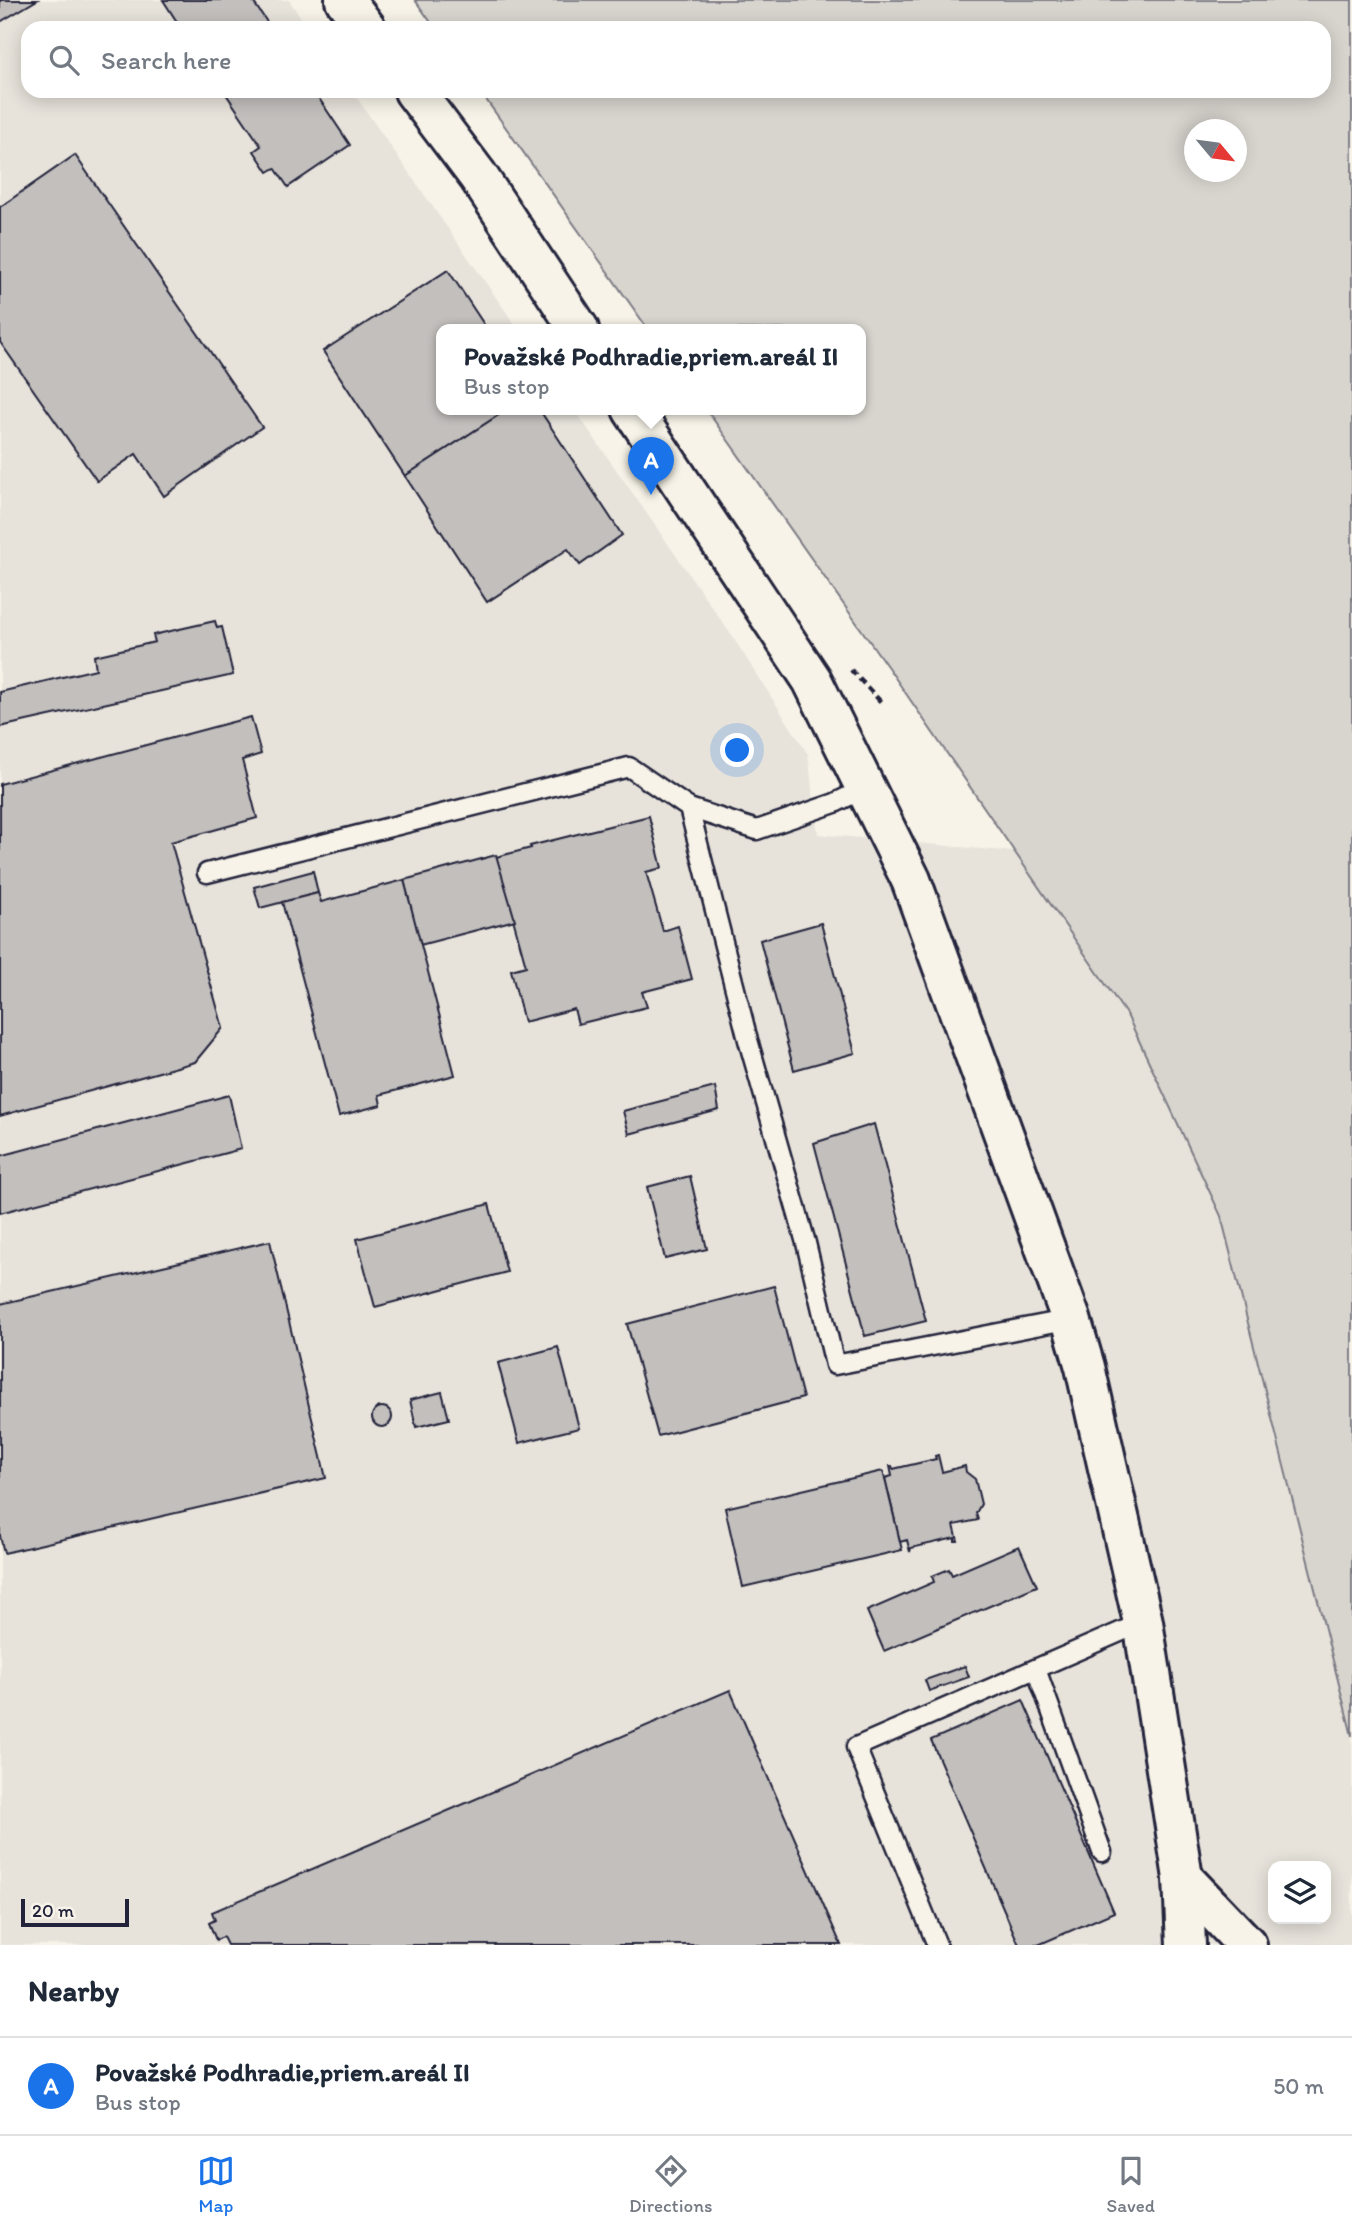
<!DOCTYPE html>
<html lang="en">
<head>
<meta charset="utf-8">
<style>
  body { margin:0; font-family:Itim,sans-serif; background:#f6f6f7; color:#1f2937 }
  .controls { position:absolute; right:21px; bottom:21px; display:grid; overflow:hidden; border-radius:14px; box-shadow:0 4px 18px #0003 }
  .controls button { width:63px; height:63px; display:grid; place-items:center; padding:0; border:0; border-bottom:2px solid #e0e1e3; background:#fff; color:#1f2937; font:35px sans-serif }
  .compass { position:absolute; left:1184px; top:119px; width:63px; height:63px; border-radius:50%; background:#fff; box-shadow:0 4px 18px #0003; rotate:119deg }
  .scale { position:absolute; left:21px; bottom:18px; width:108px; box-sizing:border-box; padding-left:7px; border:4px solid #22223b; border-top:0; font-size:19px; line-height:24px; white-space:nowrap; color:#22223b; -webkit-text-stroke:5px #f7f3e8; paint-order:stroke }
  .you { position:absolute; left:738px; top:751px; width:24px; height:24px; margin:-18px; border:5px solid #fff; border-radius:50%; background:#1a73e8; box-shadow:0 0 0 10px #1a73e833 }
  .badge { display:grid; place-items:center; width:46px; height:46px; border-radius:50%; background:#1a73e8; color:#fff; font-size:23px; font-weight:700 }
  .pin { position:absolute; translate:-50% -58px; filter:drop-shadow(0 2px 4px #0008) }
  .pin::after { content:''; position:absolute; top:37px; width:24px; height:21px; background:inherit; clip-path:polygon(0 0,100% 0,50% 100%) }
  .popup { position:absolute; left:436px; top:324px; width:430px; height:91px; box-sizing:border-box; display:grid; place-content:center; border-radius:14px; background:#fff; filter:drop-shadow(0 2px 5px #0005); font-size:23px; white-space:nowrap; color:#747a83 }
  .popup b { font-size:26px; color:#1f2937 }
  .popup::after { content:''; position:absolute; left:50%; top:100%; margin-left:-14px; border:14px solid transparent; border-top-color:#fff }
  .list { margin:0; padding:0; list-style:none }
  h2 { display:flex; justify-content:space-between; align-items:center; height:91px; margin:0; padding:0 28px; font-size:30px }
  h2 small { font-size:23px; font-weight:400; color:#747a83 }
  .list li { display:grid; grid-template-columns:46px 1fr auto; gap:21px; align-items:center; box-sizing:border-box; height:98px; padding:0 28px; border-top:2px solid #e0e1e3 }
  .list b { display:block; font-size:26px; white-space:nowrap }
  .list p { margin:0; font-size:23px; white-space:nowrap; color:#747a83 }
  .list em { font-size:23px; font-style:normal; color:#747a83 }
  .icon { flex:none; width:38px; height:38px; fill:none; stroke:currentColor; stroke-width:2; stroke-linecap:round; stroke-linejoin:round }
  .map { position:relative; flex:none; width:1352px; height:1945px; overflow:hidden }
  .search { position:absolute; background:#fff; box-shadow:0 4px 18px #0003; left:21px; right:21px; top:21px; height:77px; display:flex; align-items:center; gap:18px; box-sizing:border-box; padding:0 24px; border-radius:21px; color:#747a83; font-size:26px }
  .sheet { height:189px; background:#fff }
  nav { display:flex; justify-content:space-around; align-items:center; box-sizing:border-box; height:98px; border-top:2px solid #e0e1e3; background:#fff; font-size:19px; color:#747a83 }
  nav a { display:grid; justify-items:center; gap:4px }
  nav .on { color:#1a73e8 }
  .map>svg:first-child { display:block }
</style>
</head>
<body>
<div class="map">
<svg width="1352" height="1945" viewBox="0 0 1352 1945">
  <rect width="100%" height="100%" fill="#f7f3e8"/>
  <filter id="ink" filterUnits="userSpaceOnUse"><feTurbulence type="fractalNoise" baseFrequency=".0143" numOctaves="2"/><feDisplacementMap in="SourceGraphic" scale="14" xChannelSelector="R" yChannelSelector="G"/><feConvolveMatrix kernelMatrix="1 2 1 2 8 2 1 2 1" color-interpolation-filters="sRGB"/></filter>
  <g filter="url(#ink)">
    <path fill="#e7e3db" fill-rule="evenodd" d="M0,0H289L308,28H28V91H352L518,329H441V409H574L732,636L808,754L818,834L1015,852L1128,1017L1221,1216L1352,1736V1945H0ZM1273,1866H1326V1919H1273Z"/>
    <path fill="#d8d5cf" stroke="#7d7c85" stroke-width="2" fill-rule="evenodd" d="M415,0H1352V1736L1221,1216L1128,1017L887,666L706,409H861V329H648L480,91H1324V28H435ZM1194,130H1236V172H1194Z"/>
    <g fill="#c2bfbd" stroke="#22223b" stroke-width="2">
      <polygon points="0,0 37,0 0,22"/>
      <polygon points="163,0 252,0 271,28 181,28"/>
      <polygon points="224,91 314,91 350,145 288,187 275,168 268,172 254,151 261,146"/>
      <polygon points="75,155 262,427 164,496 136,454 97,481 0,342 0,207"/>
      <polygon points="448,270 487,329 441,329 441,409 508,409 405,476 323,351"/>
      <polygon points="508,409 539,409 622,535 580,565 568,549 487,602 405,476"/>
      <polygon points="215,621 217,628 222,627 233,675 0,727 0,692 96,669 94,656 155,642 153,635"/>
      <polygon points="251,717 261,754 242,760 257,818 171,842 223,1028 195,1062 0,1116 0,784"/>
      <polygon points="649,816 662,868 646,872 663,931 678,926 692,979 642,992 647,1007 578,1024 574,1009 524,1022 511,970 526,966 496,857 531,848 530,846"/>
      <polygon points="496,855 515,920 420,945 404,880"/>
      <polygon points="313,871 318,893 260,908 254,887"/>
      <polygon points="404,880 455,1075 379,1095 381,1105 339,1116 282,902 318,893 321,902"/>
      <polygon points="821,923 855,1053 794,1070 760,940"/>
      <polygon points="715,1087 719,1110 629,1134 623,1111"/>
      <polygon points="229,1095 241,1149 0,1213 0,1156"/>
      <polygon points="874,1124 926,1321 865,1336 814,1143"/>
      <polygon points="690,1176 707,1249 665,1259 647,1187"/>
      <polygon points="489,1204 507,1272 375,1307 357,1239"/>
      <polygon points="270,1241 326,1478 4,1553 0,1536 0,1304"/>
      <polygon points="774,1286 803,1398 658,1436 627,1324"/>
      <polygon points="558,1347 579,1428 519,1443 498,1363"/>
      <polygon points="442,1392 449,1419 416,1427 410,1400"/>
      <circle cx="382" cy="1417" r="10"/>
      <polygon points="938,1455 942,1472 965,1466 966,1472 975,1479 981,1504 976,1513 978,1520 954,1525 958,1541 955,1541 955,1538 911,1548 910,1552 907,1540 900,1542 885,1478 892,1476 890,1466 892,1466 893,1469 936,1459 935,1456"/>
      <polygon points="883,1471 902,1550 743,1587 725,1508"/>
      <polygon points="1019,1546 1037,1586 884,1651 867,1611 934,1582 932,1576 949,1569 952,1575"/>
      <polygon points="965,1666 969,1677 929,1691 925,1680"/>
      <polygon points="730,1690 841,1945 227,1945 223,1937 216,1940 209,1923 215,1920 212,1912"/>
      <polygon points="1023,1700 1114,1912 1038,1945 1019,1945 931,1740"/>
    </g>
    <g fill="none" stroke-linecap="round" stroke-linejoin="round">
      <g stroke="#22223b" stroke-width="23">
        <g id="service">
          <polyline points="689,808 757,830 835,803 865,788"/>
          <polyline points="207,873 629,767 689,808 748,1040 806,1243 835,1365 1071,1319"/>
          <polyline points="1036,1669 1102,1852"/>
          <polyline points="937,1945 856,1747 1143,1622"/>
        </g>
      </g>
      <g stroke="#22223b" stroke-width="44">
        <polyline id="tertiary" points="1183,1878 1247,1945"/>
      </g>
      <g stroke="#22223b" stroke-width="44">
        <g id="secondary">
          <polyline points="345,0 366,28"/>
          <polyline points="414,91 478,176 579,329"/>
          <polyline points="632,409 812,680 911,880 1071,1319 1085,1367 1143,1622 1183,1878 1186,1945"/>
        </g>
      </g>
      <polyline stroke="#22223b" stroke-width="4.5" stroke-dasharray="7 5" stroke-linecap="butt" points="851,670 882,703"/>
      <use href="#service" stroke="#f7f3e8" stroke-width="18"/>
      <use href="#tertiary" stroke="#f7f3e8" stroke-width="38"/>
      <use href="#secondary" stroke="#f7f3e8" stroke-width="38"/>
    </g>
  </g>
</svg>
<div class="controls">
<button><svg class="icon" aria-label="layers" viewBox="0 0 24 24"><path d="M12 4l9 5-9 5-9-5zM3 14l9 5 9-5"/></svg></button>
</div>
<svg class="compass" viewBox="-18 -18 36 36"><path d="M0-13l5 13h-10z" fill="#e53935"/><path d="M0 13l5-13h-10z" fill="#747a83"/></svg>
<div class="scale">20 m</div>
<div class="you"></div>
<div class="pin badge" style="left:651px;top:495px">A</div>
<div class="popup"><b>Považské Podhradie,priem.areál II</b>Bus stop</div>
<div class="search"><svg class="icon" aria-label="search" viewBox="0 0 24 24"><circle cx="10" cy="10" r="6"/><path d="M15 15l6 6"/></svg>Search here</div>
</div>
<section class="sheet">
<h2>Nearby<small></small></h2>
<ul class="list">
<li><span class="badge">A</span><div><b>Považské Podhradie,priem.areál II</b><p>Bus stop</p></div><em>50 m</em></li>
</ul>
</section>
<nav>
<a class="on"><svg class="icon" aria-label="map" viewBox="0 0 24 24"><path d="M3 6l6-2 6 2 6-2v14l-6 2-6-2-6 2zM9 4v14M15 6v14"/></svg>Map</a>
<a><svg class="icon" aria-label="directions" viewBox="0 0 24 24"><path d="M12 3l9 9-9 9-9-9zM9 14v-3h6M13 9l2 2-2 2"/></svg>Directions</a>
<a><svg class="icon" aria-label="saved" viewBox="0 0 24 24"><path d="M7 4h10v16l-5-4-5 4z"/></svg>Saved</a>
</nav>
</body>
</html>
